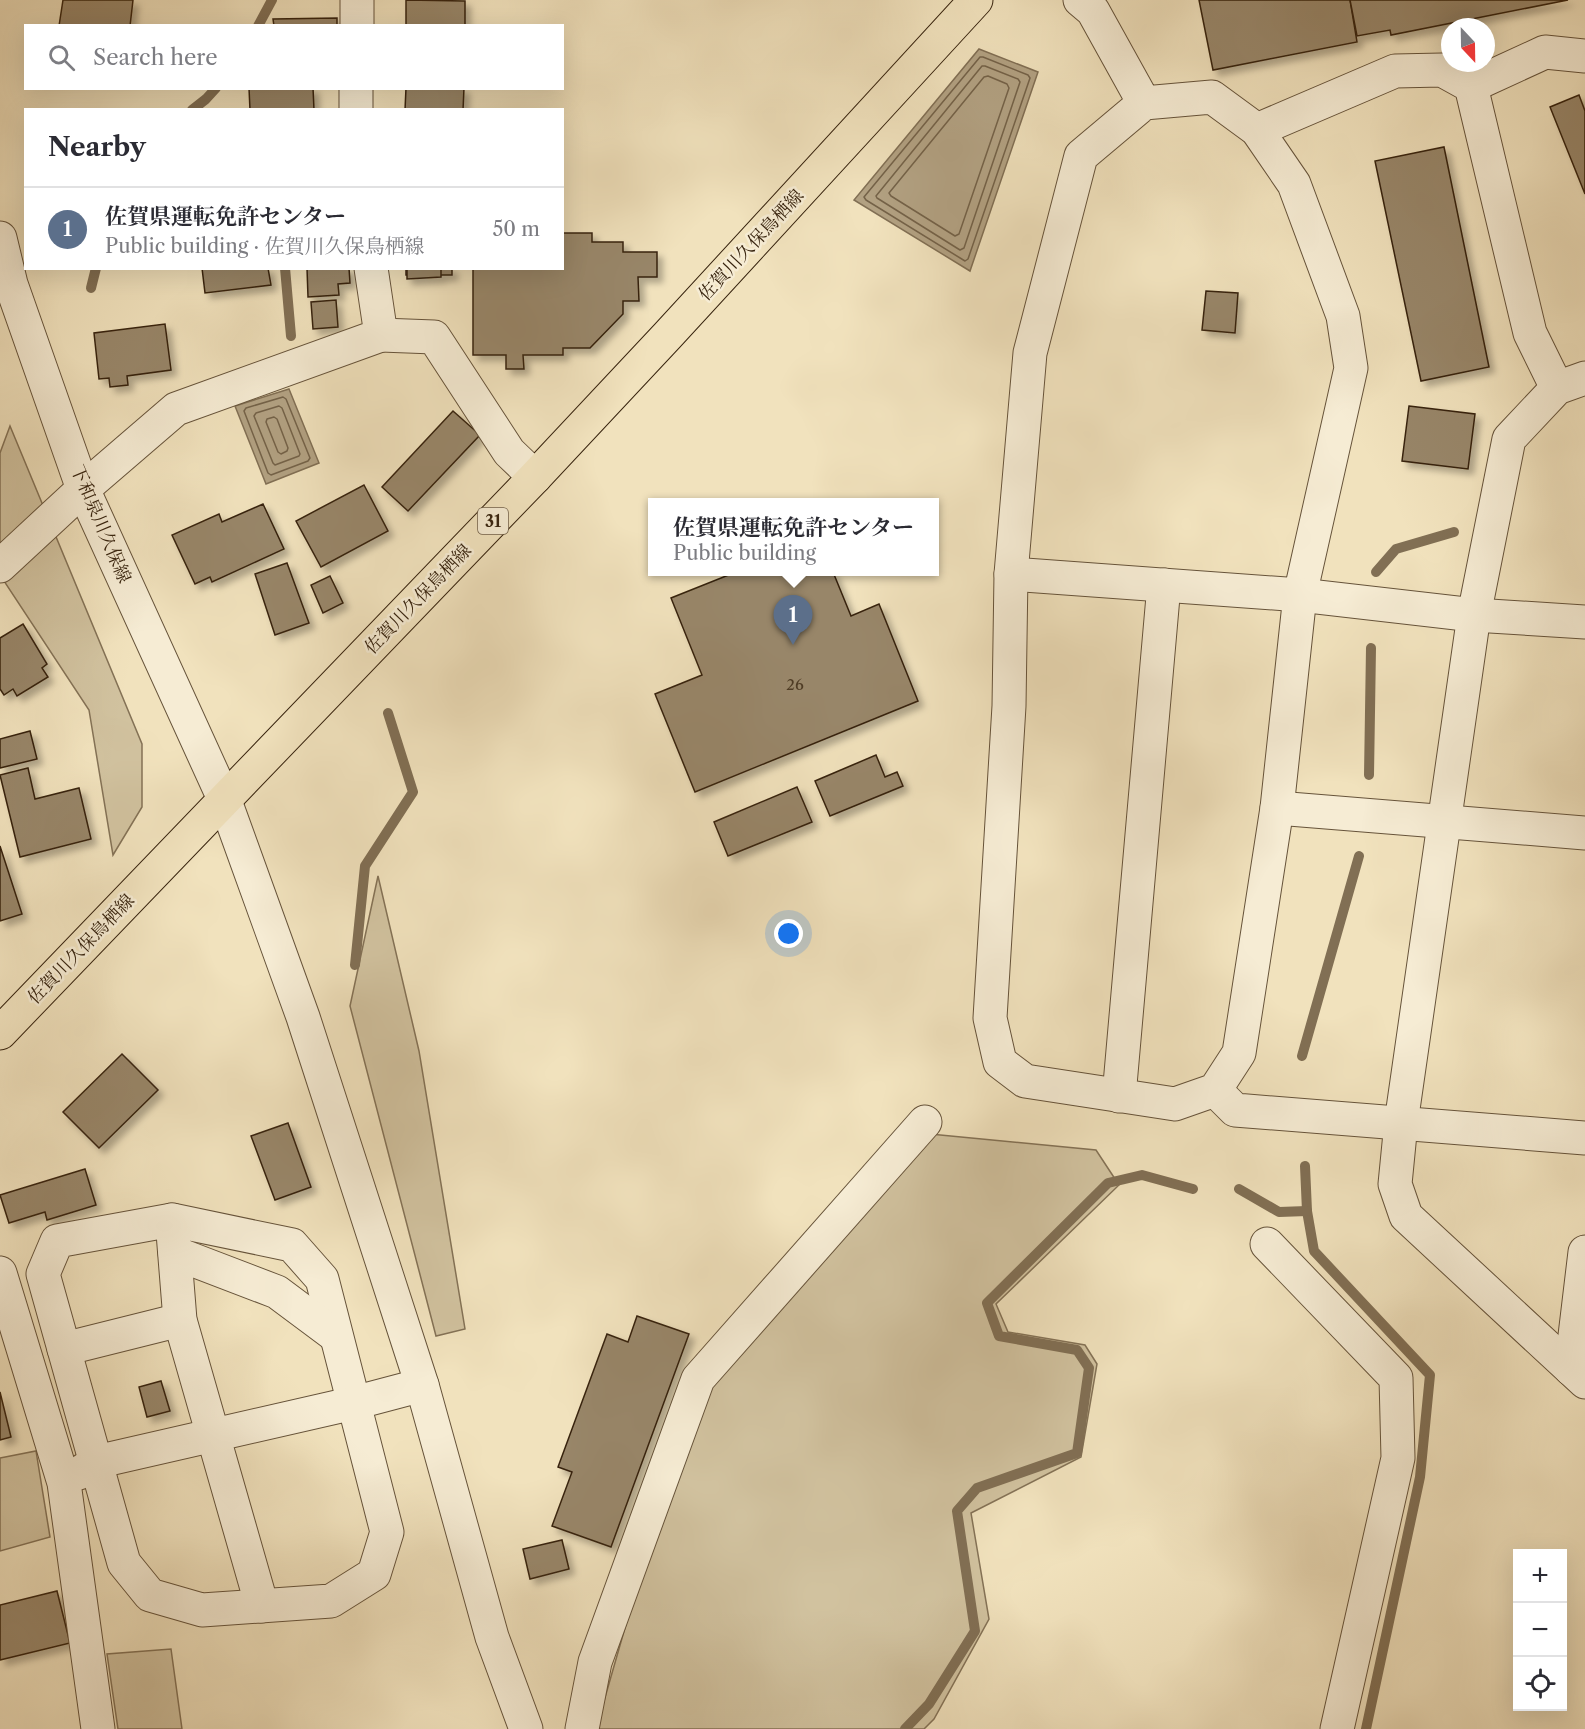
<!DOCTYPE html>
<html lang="en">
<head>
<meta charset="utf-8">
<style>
  body { margin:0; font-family:"Libre Caslon Text","Noto Serif JP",serif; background:#f2f2f3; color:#2b2b33 }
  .controls { position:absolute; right:18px; bottom:18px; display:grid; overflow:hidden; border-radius:0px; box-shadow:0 6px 24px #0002 }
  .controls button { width:54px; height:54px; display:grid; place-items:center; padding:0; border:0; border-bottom:2px solid #e1e1e2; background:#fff; color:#2b2b33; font:30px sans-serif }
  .compass { position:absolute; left:1441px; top:18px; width:54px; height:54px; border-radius:50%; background:#fff; box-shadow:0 6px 24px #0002; rotate:158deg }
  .you { position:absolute; left:789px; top:934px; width:21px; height:21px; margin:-15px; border:4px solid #fff; border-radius:50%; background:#1a73e8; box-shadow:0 0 0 9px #1a73e833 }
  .badge { display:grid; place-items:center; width:39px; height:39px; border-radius:50%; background:#111827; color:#fff; font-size:20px; font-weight:700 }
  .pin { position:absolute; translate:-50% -50px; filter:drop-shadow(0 2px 3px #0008) }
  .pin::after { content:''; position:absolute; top:32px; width:21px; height:18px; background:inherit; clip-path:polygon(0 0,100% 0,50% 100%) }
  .popup { position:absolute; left:648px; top:498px; width:291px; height:78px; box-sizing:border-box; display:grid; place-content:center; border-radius:0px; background:#fff; filter:drop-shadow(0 2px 4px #0005); font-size:20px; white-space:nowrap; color:#7c7c81 }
  .popup b { font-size:22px; color:#2b2b33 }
  .popup::after { content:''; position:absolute; left:50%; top:100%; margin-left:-12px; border:12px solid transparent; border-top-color:#fff }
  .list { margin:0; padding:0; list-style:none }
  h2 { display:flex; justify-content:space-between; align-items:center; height:78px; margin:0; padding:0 24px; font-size:26px }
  h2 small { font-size:20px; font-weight:400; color:#7c7c81 }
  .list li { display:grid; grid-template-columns:39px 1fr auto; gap:18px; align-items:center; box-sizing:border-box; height:84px; padding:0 24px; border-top:2px solid #e1e1e2 }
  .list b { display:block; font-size:22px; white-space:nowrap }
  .list p { margin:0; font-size:20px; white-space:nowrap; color:#7c7c81 }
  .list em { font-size:20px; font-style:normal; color:#7c7c81 }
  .icon { flex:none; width:33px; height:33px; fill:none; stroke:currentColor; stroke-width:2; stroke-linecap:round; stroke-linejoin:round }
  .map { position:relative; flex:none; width:1585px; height:1729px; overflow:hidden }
  .search { position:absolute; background:#fff; box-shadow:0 6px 24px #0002; left:24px; top:24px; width:540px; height:66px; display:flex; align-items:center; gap:15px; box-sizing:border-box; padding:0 21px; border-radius:0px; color:#7c7c81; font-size:22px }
  .panel { position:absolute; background:#fff; box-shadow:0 6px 24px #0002; left:24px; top:108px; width:540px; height:162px; border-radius:0px }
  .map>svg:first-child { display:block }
</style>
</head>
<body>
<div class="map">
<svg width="1585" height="1729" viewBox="0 0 1585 1729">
  <defs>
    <filter id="shadow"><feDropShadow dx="5.5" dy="5.5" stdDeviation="3" flood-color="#0004"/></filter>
  </defs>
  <rect width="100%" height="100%" fill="#f1e2bd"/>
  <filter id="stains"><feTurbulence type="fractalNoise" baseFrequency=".00333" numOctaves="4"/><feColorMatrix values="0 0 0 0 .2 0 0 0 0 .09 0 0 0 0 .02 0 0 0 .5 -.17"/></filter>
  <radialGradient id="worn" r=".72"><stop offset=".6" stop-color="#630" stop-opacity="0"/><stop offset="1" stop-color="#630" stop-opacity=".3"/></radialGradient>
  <g fill="#d1c29f" stroke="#847256" stroke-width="1.5">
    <polygon points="10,426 142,744 142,807 113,855 89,710 0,575 0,453"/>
    <polygon points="378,876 419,1051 465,1329 436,1336 350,1006"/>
    <polygon points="930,1134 1096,1150 1119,1185 996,1304 1008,1332 1085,1345 1097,1364 1081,1457 971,1513 989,1619 934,1719 924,1729 596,1729 639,1579 707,1387"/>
    <polygon points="36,1451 50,1537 0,1551 0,1458"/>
    <polygon points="171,1649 182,1729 118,1729 107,1654"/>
  </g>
  <g fill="#b2a182" stroke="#816f54" stroke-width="1.5">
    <polygon points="979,49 1038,72 970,271 854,200"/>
    <polygon points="289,389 319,463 266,484 235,406"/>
  </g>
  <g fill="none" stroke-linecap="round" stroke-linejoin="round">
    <g stroke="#746248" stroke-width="1.5">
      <polygon points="980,57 983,57 1028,75 1030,78 968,259 965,261 866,200 864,197"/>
      <polygon points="982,66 985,66 1018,79 1020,82 964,248 960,250 877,198 876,196"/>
      <polygon points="988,76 1007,84 1009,88 959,234 955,236 891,196 889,193 984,77"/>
      <polygon points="283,397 286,399 310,458 308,461 271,475 268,473 244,411 246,408"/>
      <polygon points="279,406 282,408 300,454 299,456 275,465 273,463 254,416 256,413"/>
      <polygon points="274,417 277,419 288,448 287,451 281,454 278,452 266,422 267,419"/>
    </g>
    <g stroke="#816f54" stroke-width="10">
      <polyline points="258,26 272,0"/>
      <polyline points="192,110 206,99 216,88"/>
      <polyline points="285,268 291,336"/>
      <polyline points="91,288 96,268"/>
      <polyline points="1376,572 1396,549 1454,532"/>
      <polyline points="1369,775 1371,648"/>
      <polyline points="355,965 365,866 413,792 388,713"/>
      <polyline points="1302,1056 1359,856"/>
      <polyline points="1305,1166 1307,1211 1314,1251 1430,1375 1420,1477 1366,1729"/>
      <polyline points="1239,1189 1279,1212 1307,1211"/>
      <polyline points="905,1729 929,1704 975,1631 957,1511 977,1488 1077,1453 1089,1368 1077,1350 999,1336 987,1303 1108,1183 1142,1175 1193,1189"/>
    </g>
  </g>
  <g fill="#988669" stroke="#37230e" stroke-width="1.5" filter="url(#shadow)">
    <polygon points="63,0 133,0 130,26 59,26"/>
    <polygon points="406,0 465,1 465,26 406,26"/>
    <polygon points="1199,0 1350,0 1357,42 1213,70"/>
    <polygon points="1350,0 1568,0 1391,35 1390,30 1357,36"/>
    <polygon points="337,18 337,26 274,26 273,19"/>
    <polygon points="249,88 313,88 314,110 250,110"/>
    <polygon points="406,88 464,88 463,110 405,110"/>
    <polygon points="1579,95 1585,111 1585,194 1550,107"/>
    <polygon points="1444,147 1489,367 1421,381 1375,161"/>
    <polygon points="562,233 592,233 592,242 623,242 623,252 657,252 657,277 638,277 639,301 623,301 623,314 590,348 563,348 563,355 523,355 524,369 506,369 506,355 473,355 473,268 562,268"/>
    <polygon points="202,268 268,268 271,285 205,293"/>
    <polygon points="307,268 349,268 350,283 338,284 339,295 308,297"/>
    <rect x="406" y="268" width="46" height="7"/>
    <polygon points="407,268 451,268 451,269 441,269 441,277 407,279"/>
    <polygon points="1206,291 1238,293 1235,333 1202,330"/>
    <polygon points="336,300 338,327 313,329 311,302"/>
    <polygon points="165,324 171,370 127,376 128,385 110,387 109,378 99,379 94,333"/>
    <polygon points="1409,406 1475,414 1468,469 1402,461"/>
    <polygon points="453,411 480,435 408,511 382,487"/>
    <polygon points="364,485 388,531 321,567 296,521"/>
    <polygon points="263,504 284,549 212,582 210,577 195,584 172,535 219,514 222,522"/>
    <polygon points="287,563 309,623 275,635 255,574"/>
    <polygon points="736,572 833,572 851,616 879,604 918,701 695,792 655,694 702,675 671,598"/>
    <polygon points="330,576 343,603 323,613 311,585"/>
    <polygon points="23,624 47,664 42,668 48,677 17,696 13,689 4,695 0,689 0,638"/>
    <polygon points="30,731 37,759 0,768 0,739"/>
    <polygon points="876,755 885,777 897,772 903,786 830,816 815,781"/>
    <polygon points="28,768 35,799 79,788 91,839 20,857 0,775"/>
    <polygon points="797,787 812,822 728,856 714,822"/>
    <polygon points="0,846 22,914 0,921"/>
    <polygon points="122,1054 158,1090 99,1148 63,1112"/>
    <polygon points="288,1123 311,1187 275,1200 251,1136"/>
    <polygon points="85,1169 96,1205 47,1220 45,1212 9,1223 0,1195"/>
    <polygon points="637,1316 689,1334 611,1547 552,1526 572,1472 558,1467 607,1334 628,1342"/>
    <polygon points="161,1381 170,1411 147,1417 139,1387"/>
    <polygon points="0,1392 11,1437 0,1440"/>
    <polygon points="562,1540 569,1569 530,1579 523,1549"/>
    <polygon points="57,1591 70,1643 0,1660 0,1605"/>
  </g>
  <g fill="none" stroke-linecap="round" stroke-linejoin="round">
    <g stroke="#66533a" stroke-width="35">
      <g id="minor">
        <polyline points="1080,0 1093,11 1144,103 1212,97 1257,130 1294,184 1343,316 1351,368 1300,595 1277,808 1239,1053 1215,1090 1175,1104 1025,1081 1000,1062 990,1018 1009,706 1011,574 1030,353 1081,156 1144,103"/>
        <polyline points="357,26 357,0"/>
        <polyline points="1471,86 1545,52 1585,56"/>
        <polyline points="356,110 356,88"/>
        <polyline points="1257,130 1395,71 1442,70 1471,86 1530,333 1557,388"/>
        <polyline points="0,238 11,284 83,489 225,801 303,1017 422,1385 492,1637 526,1729"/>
        <polyline points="381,335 434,337 509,452 535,477"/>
        <polyline points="1585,378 1557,388 1509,439 1474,615 1401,1123 1395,1184 1406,1216 1585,1382"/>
        <polyline points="0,566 83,489 176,409 381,335 371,268"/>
        <polyline points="1011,574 1300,595 1474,615 1585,622"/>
        <polyline points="1277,808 1585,833"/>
        <polyline points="1215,1090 1235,1110 1585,1138"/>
        <polyline points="1119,1096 1164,585"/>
        <polygon points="172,1220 292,1245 322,1279 387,1532 374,1574 331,1601 202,1610 150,1595 124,1563 43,1274 57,1241"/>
        <polyline points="172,1220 180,1320 262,1606"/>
        <polyline points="1267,1244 1396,1378 1398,1458 1337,1729"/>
        <polyline points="175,1253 277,1292 336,1336"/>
        <polyline points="0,1273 64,1483 98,1729"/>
        <polyline points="64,1349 180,1320"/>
        <polyline points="1571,1369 1585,1252"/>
        <polyline points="79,1473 96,1462 354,1403 422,1385"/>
        <polyline points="582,1729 595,1662 698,1379 925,1122"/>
      </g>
    </g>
    <g stroke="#37230e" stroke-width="35">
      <polyline id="major" points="0,1033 535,477 668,335 976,0"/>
    </g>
    <use href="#minor" stroke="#f6ecd4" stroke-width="33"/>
    <use href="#major" stroke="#f1e2bd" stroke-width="33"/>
  </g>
  <g text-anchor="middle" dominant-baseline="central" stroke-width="5" stroke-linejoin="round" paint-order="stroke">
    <g font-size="15" fill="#4f3c25">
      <text x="795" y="684">26</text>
    </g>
    <rect fill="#f6ecd4" stroke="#705f49" stroke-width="1.5" x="478" y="508" width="30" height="26" rx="4.5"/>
    <g font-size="16" font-weight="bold" fill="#37230e">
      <text x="493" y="521">31</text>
    </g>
    <g font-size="18" fill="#37230e" stroke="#f6ecd4">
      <text transform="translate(751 245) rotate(-47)">佐賀川久保鳥栖線</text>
      <text transform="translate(101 524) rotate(67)">下和泉川久保線</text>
      <text transform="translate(418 599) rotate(-46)">佐賀川久保鳥栖線</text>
      <text transform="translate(81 949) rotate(-46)">佐賀川久保鳥栖線</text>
    </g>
  </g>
  <rect width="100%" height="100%" filter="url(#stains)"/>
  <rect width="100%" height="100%" fill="url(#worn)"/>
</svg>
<div class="controls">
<button>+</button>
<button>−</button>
<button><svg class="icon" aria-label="locate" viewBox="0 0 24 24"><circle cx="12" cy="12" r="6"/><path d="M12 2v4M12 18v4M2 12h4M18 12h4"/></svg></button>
</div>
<svg class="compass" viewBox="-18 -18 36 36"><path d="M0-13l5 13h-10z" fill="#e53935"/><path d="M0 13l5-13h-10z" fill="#7c7c81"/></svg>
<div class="you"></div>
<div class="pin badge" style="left:793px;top:645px;background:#5c6f8a">1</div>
<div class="popup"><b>佐賀県運転免許センター</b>Public building</div>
<div class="search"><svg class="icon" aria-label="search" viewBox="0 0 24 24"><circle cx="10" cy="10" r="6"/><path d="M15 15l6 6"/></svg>Search here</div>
<section class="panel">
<h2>Nearby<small></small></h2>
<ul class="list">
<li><span class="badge" style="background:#5c6f8a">1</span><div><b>佐賀県運転免許センター</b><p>Public building · 佐賀川久保鳥栖線</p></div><em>50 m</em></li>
</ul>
</section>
</div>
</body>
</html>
